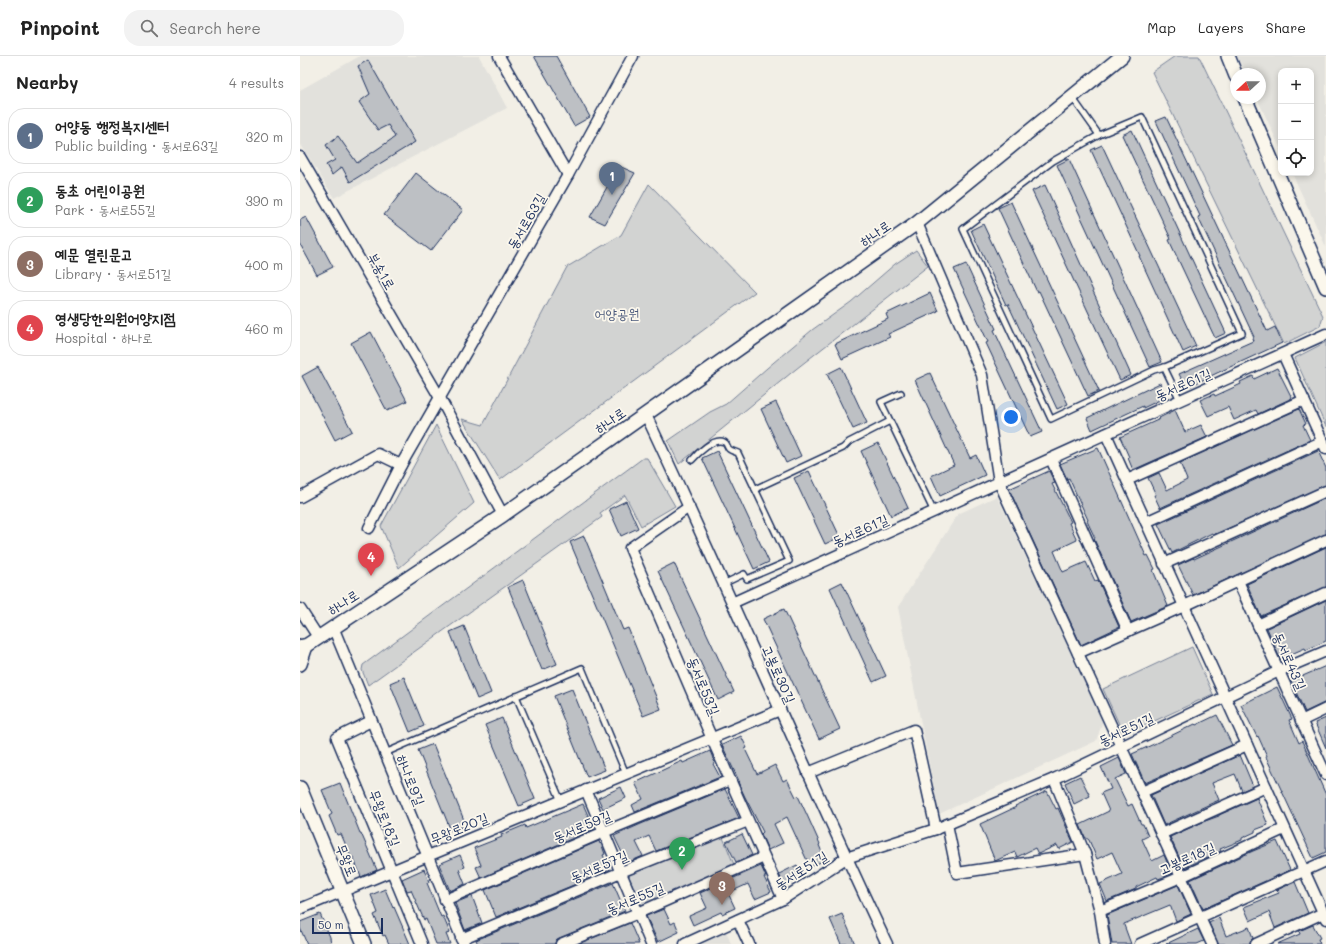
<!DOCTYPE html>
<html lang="en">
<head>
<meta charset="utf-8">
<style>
  body { margin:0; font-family:Mali,"Poor Story",sans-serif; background:#f2f2f2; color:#222 }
  .controls { position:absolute; right:12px; top:12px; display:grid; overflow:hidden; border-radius:8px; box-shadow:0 2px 6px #0003 }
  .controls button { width:36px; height:36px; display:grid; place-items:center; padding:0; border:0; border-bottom:1px solid #e0e0e0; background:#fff; color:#222; font:20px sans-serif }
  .compass { position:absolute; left:930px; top:12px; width:36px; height:36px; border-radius:50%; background:#fff; box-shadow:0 2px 6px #0003; rotate:249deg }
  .scale { position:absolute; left:12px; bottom:10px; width:71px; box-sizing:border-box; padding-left:4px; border:2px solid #1b2f5e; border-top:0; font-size:11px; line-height:14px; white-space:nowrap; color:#1b2f5e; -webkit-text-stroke:3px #fbf7ec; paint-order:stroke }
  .you { position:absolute; left:711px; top:361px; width:14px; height:14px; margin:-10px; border:3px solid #fff; border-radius:50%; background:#1a73e8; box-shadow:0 0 0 6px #1a73e833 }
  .badge { display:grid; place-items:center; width:26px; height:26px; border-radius:50%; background:#0f766e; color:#fff; font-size:13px; font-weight:700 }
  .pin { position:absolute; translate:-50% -33px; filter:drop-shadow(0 1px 2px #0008) }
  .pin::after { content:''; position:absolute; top:21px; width:14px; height:12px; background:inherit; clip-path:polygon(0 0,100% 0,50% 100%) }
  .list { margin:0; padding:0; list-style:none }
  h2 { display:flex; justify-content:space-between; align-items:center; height:52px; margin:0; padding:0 16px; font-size:17px }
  h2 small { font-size:13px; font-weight:400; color:#767676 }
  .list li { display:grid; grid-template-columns:26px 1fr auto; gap:12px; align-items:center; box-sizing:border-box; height:56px; margin:0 8px 8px; padding:0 8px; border:1px solid #e0e0e0; border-radius:16px }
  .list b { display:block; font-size:15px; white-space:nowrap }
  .list p { margin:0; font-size:13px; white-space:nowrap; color:#767676 }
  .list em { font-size:13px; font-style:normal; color:#767676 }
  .icon { flex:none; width:22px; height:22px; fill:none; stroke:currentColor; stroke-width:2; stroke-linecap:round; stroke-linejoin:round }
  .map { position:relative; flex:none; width:1026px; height:888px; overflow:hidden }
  header { display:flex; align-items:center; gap:24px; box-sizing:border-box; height:56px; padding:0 20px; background:#fff; border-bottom:1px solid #e0e0e0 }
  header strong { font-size:19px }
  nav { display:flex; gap:22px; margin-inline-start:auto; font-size:14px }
  .search { width:280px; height:36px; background:#f2f2f2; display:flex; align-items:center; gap:10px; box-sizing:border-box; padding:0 14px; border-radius:16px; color:#767676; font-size:15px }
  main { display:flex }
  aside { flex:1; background:#fff }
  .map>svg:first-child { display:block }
</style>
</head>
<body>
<header>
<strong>Pinpoint</strong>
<div class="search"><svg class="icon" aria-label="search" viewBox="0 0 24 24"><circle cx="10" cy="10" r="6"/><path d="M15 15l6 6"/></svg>Search here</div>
<nav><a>Map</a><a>Layers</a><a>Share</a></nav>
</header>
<main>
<aside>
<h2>Nearby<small>4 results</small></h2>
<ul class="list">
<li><span class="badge" style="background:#5c6f8a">1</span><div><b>어양동 행정복지센터</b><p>Public building · 동서로63길</p></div><em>320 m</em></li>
<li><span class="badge" style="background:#2e9e5b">2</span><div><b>동초 어린이공원</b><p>Park · 동서로55길</p></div><em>390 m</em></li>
<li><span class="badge" style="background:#8d6e63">3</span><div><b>예문 열린문고</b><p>Library · 동서로51길</p></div><em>400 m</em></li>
<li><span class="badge" style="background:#e0444e">4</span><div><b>영생당한의원어양지점</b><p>Hospital · 하나로</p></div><em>460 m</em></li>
</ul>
</aside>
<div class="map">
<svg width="1026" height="888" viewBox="0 0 1026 888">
  <rect width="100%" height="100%" fill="#f2efe6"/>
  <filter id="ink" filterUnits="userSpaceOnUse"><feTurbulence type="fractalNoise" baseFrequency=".025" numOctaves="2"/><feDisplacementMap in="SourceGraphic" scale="8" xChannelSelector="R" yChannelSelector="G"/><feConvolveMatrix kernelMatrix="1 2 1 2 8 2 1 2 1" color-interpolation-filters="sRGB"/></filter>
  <g filter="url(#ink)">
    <g fill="#e2e1dc">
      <polygon points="60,0 179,0 207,52 34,142 0,87 0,34"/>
      <polygon points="937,0 1026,0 1026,191 992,117 1011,117 1011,15 981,15 981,94 957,42 960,42 960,18 946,18"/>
      <polygon points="697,440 803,665 796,685 639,758 598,551 658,458"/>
      <polygon points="425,872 431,888 390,888"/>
    </g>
    <g fill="#d2d3d2" stroke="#768198">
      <polygon points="875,0 899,0 1023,260 1020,270 984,288 852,16"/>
      <polygon points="349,128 455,236 200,424 162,363 183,369 267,211 321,179"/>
      <polygon points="616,194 628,210 496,313 379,408 368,385 410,356 426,348 467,312 512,274 551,246 595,208"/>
      <polygon points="1026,286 1026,371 995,302"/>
      <polygon points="136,369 174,447 99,512 81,470"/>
      <polygon points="343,402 347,402 375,450 341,470 325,439 300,457 302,461 68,629 62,614 63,609"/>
      <polygon points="892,591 913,638 824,679 803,633"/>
      <polygon points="422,779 435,811 341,850 328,818"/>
    </g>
    <g fill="#bdc0c4" stroke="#1b2f5e">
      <polygon points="234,0 256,0 290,61 274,70"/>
      <polygon points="68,4 115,86 50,126 42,111 32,119 26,109 35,104 26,89 38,80 57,107 95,81 88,69 78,74 59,46 70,38 58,10"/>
      <polygon points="866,61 967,275 975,271 982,287 917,317 886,332 879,318 953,285 952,282 954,281 898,161 900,160 856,65"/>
      <polygon points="832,74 926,277 915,282 869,184 871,183 822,79"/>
      <polygon points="802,89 896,290 883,296 839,200 840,200 791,94"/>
      <polygon points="769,103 862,306 850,311 757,109"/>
      <polygon points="319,110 335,117 305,168 290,161"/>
      <polygon points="116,117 163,154 131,195 84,159"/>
      <polygon points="745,129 831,319 820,324 732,135"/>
      <polygon points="711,146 799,335 788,340 739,235 737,236 698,152"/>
      <polygon points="6,161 33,211 17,219 0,188 0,164"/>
      <polygon points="683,168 768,348 757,353 708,248 706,249 671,174"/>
      <polygon points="666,208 696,273 694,274 742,376 730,381 686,287 688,286 654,213"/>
      <polygon points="630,237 638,255 588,278 590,281 542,303 535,288 588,263 586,258"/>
      <polygon points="71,276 107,345 87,355 51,287"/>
      <polygon points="18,311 52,375 35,384 2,320"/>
      <polygon points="541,311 567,367 553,373 527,318"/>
      <polygon points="977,312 992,342 958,358 956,354 934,364 928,351 908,360 900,344 914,338 915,340 941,328 940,326 953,320 954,323"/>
      <polygon points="630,317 670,402 676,399 685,419 640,440 631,420 654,409 615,324"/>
      <polygon points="860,327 866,341 843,352 843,350 792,374 787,362"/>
      <polygon points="476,346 501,400 486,407 461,353"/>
      <polygon points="999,353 1006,368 1003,369 1010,384 860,452 854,439 856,439 848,422 859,417 867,434 887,424 880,407"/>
      <polygon points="875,354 885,376 901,369 907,381 833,414 828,402 829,401 820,381 860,363 859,362"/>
      <polygon points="578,387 608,452 591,460 561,395"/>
      <polygon points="798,392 846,500 848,499 855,513 853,514 868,550 831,566 794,483 795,482 787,465 788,464 769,422 767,423 760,408"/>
      <polygon points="417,395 469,506 454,513 402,402"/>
      <polygon points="1018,395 1026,412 1026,429 913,479 912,477 872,497 858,468"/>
      <polygon points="509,415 540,481 525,488 494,422"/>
      <polygon points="749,415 755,427 752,428 771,466 769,467 777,484 754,495 763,516 786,506 795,525 798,524 819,571 781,589 709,433"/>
      <polygon points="1026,442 1026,478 893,539 878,509 893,502 894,503"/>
      <polygon points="326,445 338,472 321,480 309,453"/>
      <polygon points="284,480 323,574 328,572 361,653 343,660 270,486"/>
      <polygon points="1026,491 1026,531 961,560 947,528"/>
      <polygon points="374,507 434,636 418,644 358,515"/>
      <polygon points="223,524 257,608 242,614 208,531"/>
      <polygon points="542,526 586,620 573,626 530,532"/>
      <polygon points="1026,544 1026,585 1006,594 1005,592 980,603 967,572"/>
      <polygon points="484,553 540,673 519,683 463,563"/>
      <polygon points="164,570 191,637 177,643 150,576"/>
      <polygon points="1026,610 1026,646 1005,656 991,625"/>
      <polygon points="104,621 124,670 110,676 90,627"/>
      <polygon points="977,631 992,663 989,664 999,687 1002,685 1026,739 1026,796 1013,802 966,701 967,700 958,680 957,681 941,649"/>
      <polygon points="272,633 305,714 287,721 254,640"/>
      <polygon points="917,659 932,689 845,727 832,698 854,688 895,668 896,669"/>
      <polygon points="202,662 235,743 219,750 185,669"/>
      <polygon points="1026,662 1026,692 1015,667"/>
      <polygon points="441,680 447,692 445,693 457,718 475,709 483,725 487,723 496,741 498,740 507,759 520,788 519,789 525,804 510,811 487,761 474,768 483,787 468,794 461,778 463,776 445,741 438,726 439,725 422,689"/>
      <polygon points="133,688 166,769 151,775 118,694"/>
      <polygon points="410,695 415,707 413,708 420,721 335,756 332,749 343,743 335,727 382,705 383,707"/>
      <polygon points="940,699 953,730 942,735 935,718 917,725 912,727 919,744 864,769 851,739"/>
      <polygon points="819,702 826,718 815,723 828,750 832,748 841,768 843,768 848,780 842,783 852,805 864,799 872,818 858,823 857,821 836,831 836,833 807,845 800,828 822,818 812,796 797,803 789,784 785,781 780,769 809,755 801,737 811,733 801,711"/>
      <polygon points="780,720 790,740 774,748 765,727"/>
      <polygon points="40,727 60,777 61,777 77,814 61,821 53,801 51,801 41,778 37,779 29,760 32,758 22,734"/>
      <polygon points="321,731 326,742 303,753 298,742"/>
      <polygon points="425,733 439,762 356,795 349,780 336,786 343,800 327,807 314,780 341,768"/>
      <polygon points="747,735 756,753 758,752 773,786 759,793 757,789 738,798 735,792 717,801 715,796 695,805 680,768 716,751 715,750"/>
      <polygon points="957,742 968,769 955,774 955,776 942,782 942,784 920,793 921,795 884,812 870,781 905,765 919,760 919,759"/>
      <polygon points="283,748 294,773 181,822 176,811 181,809 174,792 202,781 201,779 225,769 226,772"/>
      <polygon points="442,778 452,799 436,806 426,786"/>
      <polygon points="299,785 300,788 301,787 305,798 303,799 310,814 196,861 185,834"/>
      <polygon points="977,785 990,814 903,853 890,824 953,795"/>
      <polygon points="160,799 165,811 159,813 165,828 150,835 139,808"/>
      <polygon points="497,809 503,821 484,830 479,818"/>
      <polygon points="461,810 466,821 464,821 471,836 455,843 448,828 428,837 435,852 422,858 421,856 393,869 389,860 407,852 400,837"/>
      <polygon points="124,813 129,826 127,827 141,861 143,860 150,877 146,878 150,888 136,888 126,863 124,864 111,834 107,835 102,823"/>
      <polygon points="995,826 1008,857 975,872 969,856 950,865 944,851 979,837 977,834"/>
      <polygon points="313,827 325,855 259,882 256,884 255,888 178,888 176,884"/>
      <polygon points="878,829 891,858 876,865 870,849 824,868 824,869 831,888 812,888 807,859"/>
      <polygon points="85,833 93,852 94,851 110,888 89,888 85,879 83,880 74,859 78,857 71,839"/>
      <polygon points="172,840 182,867 165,874 155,847"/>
      <polygon points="364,853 371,868 375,866 379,876 358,886 346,860"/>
      <polygon points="20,858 30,881 31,888 7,888 0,872 0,866"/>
      <polygon points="542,858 555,888 541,888 530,863"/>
      <polygon points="919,862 926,880 949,871 953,882 950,885 950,888 918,888 909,867"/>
      <polygon points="330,867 339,888 278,888"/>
      <polygon points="1013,869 1020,882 1018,883 1020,888 977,888 1000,878 999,875"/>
      <polygon points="898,873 904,885 897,888 866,888"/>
    </g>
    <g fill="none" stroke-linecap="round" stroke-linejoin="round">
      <g stroke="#1b2f5e" stroke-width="8">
        <g id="service">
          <polyline points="772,41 799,79"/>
          <polygon points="842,61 942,277 865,311 854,314 751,363 663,173 753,105 799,79"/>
          <polyline points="864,311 880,344"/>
          <polyline points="601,337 581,346 634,456"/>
          <path d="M392,404C397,398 414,381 424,386C427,387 427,391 429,393C431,395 436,396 438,397L489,505L447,523L444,518L423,528"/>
          <polyline points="455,433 543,392 549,386 590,365"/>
          <polyline points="216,640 261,745"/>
          <polyline points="85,697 282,612 326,718"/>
        </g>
      </g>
      <g stroke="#1b2f5e" stroke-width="13">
        <g id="minor">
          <polyline points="199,0 268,119"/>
          <polyline points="0,101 140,342 203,459"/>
          <polyline points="617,167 682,319 699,426 912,888"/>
          <polyline points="983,298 1026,393"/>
          <path d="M346,359C429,534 504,713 587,888"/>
          <polyline points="806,378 1026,863"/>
          <polyline points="751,403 828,575"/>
          <polyline points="827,424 1004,344"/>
          <polyline points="0,441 78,398 101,409"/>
          <polyline points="389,451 330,492 412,683 483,843"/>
          <polyline points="846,466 1023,385"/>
          <polyline points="69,472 101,409 268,119 333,0"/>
          <polyline points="864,508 1026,435"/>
          <polyline points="938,525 1026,719"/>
          <polyline points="432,547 1026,278"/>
          <polyline points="0,553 18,581"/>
          <polyline points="958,569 1026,537"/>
          <polyline points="33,571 164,888"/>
          <polyline points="778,597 884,550 1026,484"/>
          <polyline points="71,665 37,682 122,888"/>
          <polyline points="1001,665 1026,653"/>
          <polyline points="508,717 614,674 636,773"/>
          <polyline points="754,723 785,798 800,855 805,888"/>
          <polyline points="286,734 351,888"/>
          <polyline points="842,736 947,689"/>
          <polyline points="647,768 657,817 785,798"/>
          <polyline points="861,778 966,731"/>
          <polyline points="145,844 304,776 430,724"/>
          <polyline points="0,853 480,654"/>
          <polyline points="800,855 881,821 984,773"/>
          <polyline points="438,864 449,888"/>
          <polyline points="161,883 321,816 448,765"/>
          <polyline points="261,888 338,857 464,801"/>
          <polyline points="385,888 483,843 546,802 636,773 754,723 979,615 1026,595"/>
          <polyline points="840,888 1026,805"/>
          <polyline points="956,888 1023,857"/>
        </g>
      </g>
      <g stroke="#1b2f5e" stroke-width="16">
        <g id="tertiary">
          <polyline points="928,0 936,20"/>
          <polyline points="945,42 1026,231"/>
          <polyline points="0,594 203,459 617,167 822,0"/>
          <polyline points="0,608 6,590 3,590"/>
          <polyline points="0,732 64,888"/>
        </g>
      </g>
      <use href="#service" stroke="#fbf7ec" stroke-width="5"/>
      <use href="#minor" stroke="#fbf7ec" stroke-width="10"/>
      <use href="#tertiary" stroke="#fbf7ec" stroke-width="13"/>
    </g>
  </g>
  <g text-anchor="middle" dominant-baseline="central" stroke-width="3.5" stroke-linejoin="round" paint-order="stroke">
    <g font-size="14" fill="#1b2f5e" stroke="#fbf7ec">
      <text transform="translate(226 165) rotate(-60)">동서로63길</text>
      <text transform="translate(575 177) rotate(-35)">하나로</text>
      <text transform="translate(82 215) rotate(60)">부송1로</text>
      <text transform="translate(883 328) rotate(-24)">동서로61길</text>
      <text transform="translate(310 364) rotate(-35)">하나로</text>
      <text transform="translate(560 474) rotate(-24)">동서로61길</text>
      <text transform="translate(43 546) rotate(-33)">하나로</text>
      <text transform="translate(990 605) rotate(66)">동서로43길</text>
      <text transform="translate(479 618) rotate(66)">고봉로30길</text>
      <text transform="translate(404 630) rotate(67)">동서로53길</text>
      <text transform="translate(826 673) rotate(-25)">동서로51길</text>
      <text transform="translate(111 724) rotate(68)">하나로9길</text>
      <text transform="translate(85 762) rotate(68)">무왕로18길</text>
      <text transform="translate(282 770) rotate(-23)">동서로59길</text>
      <text transform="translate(159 772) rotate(-22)">무왕로20길</text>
      <text transform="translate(887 802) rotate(-24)">고봉로18길</text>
      <text transform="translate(47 804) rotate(68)">무왕로</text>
      <text transform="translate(299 810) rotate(-23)">동서로57길</text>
      <text transform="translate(501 814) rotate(-32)">동서로51길</text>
      <text transform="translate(335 842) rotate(-23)">동서로55길</text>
    </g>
    <g font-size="14" fill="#49587b" stroke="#fbf7ec">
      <text x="317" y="257">어양공원</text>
    </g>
  </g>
</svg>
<div class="controls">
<button>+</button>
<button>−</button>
<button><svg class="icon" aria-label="locate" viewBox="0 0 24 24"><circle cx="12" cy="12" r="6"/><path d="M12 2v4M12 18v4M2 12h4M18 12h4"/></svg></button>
</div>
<svg class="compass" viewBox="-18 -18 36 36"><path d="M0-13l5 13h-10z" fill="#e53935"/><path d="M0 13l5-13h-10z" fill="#767676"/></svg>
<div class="scale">50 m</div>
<div class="you"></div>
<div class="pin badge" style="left:312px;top:139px;background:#5c6f8a">1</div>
<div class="pin badge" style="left:382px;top:814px;background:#2e9e5b">2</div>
<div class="pin badge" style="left:422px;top:849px;background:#8d6e63">3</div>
<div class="pin badge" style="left:71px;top:520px;background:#e0444e">4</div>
</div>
</main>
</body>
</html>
